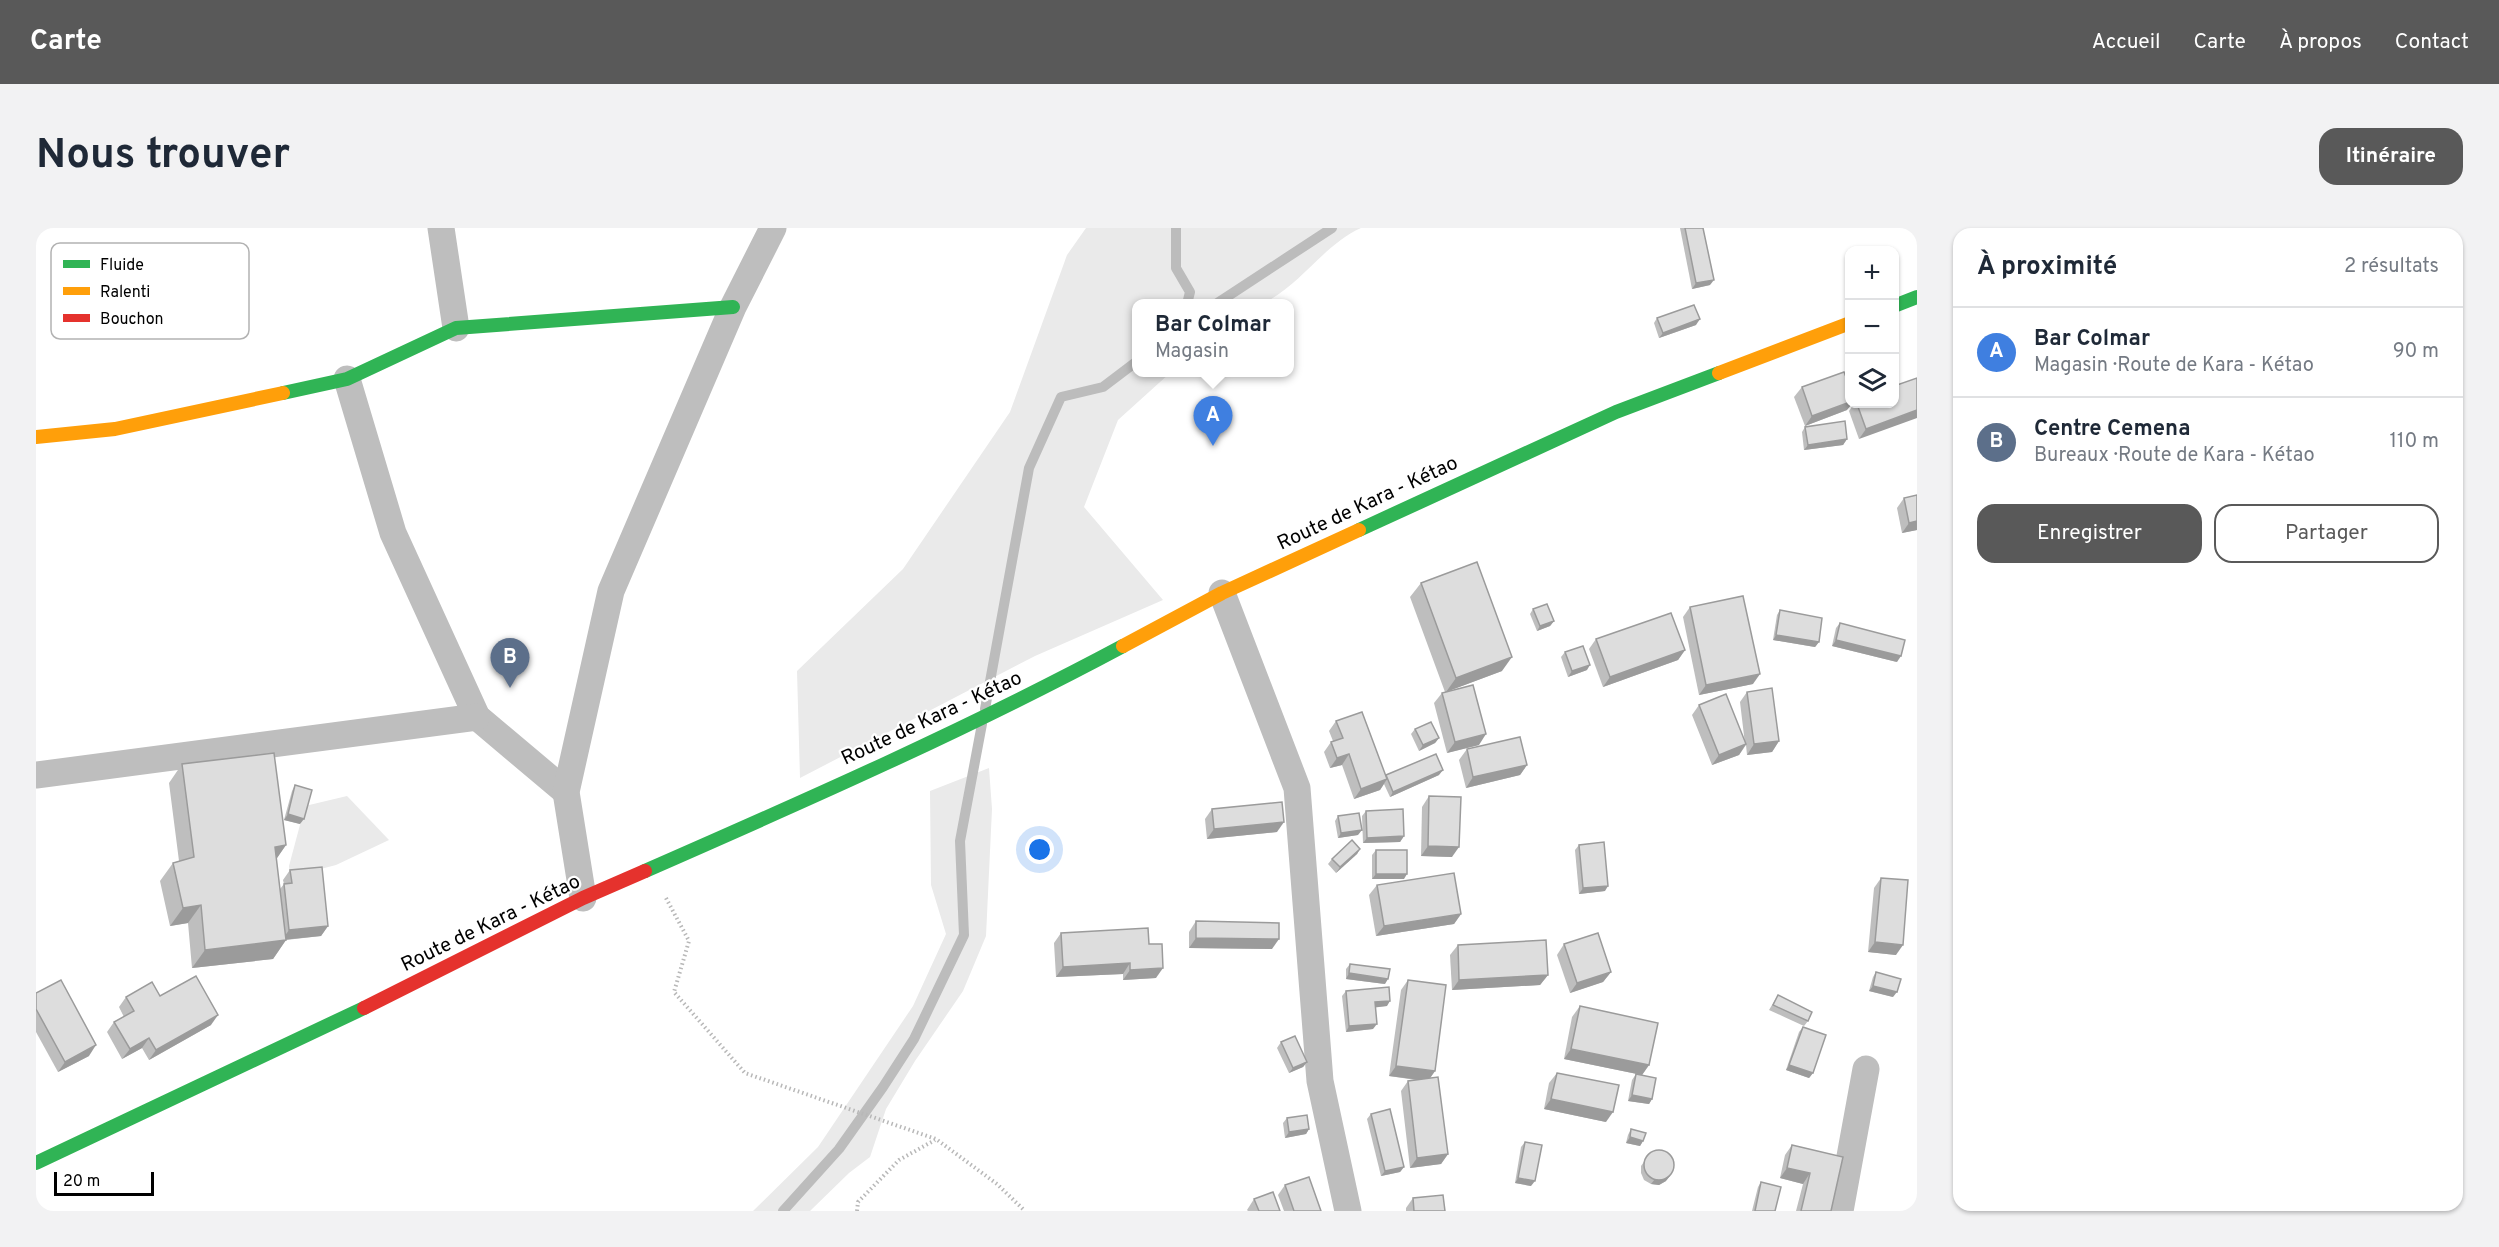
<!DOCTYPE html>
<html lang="fr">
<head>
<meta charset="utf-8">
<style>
  body { margin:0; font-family:Overpass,sans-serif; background:#f2f2f3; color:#1f2937 }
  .controls { position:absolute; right:18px; top:18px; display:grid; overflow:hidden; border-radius:12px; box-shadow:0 2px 4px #0004 }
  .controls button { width:54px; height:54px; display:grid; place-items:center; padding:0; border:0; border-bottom:2px solid #e0e1e3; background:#fff; color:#1f2937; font:30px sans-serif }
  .scale { position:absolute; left:18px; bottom:15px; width:100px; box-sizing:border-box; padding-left:6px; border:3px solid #000; border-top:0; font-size:16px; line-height:21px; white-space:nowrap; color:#000; -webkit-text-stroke:4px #fff; paint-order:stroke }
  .you { position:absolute; left:1004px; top:622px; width:21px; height:21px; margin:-15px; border:4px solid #fff; border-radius:50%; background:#1a73e8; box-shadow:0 0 0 9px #1a73e833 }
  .badge { display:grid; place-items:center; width:39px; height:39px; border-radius:50%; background:#595959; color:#fff; font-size:20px; font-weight:700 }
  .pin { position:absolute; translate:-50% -50px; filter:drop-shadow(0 2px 3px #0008) }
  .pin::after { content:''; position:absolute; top:32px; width:21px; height:18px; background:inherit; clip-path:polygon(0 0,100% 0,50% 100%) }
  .popup { position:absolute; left:1096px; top:71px; width:162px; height:78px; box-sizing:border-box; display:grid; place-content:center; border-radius:12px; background:#fff; filter:drop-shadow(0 2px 4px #0005); font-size:20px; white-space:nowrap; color:#747a83 }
  .popup b { font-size:22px; color:#1f2937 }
  .popup::after { content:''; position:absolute; left:50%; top:100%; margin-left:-12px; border:12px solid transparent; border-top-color:#fff }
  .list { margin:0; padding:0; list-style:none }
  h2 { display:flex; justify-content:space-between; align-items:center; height:78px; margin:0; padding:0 24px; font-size:26px }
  h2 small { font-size:20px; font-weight:400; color:#747a83 }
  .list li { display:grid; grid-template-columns:39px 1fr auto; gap:18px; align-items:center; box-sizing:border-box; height:90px; padding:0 24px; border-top:2px solid #e0e1e3 }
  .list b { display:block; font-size:22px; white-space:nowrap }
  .list p { margin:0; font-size:20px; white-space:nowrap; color:#747a83 }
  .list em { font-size:20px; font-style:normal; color:#747a83 }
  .actions { display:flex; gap:12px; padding:18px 24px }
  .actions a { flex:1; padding:14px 0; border:2px solid #595959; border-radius:18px; text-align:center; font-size:21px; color:#595959 }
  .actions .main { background:#595959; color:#fff }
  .icon { flex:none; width:33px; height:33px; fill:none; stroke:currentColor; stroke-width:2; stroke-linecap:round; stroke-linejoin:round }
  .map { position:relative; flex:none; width:1881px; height:983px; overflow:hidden; border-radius:18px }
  header { display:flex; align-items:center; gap:36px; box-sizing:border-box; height:84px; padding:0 30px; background:#595959; color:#fff }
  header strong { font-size:28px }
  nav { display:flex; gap:33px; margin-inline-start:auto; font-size:21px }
  .intro { display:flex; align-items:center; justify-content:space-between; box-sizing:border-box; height:144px; padding:0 36px }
  h1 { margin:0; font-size:42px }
  .button { padding:15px 27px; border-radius:18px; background:#595959; color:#fff; font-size:21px; font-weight:700 }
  main { display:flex; gap:36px; padding:0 36px }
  aside { flex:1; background:#fff; border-radius:18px; box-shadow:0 2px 4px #0004 }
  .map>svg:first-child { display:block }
</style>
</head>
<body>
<header>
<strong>Carte</strong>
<nav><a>Accueil</a><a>Carte</a><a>À propos</a><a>Contact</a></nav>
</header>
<div class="intro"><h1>Nous trouver</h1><a class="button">Itinéraire</a></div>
<main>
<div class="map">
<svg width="1881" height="983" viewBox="0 0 1881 983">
  <rect width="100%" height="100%" fill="#fff"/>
  <g fill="#eaeaea">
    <path d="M1050,0H1325C1289,16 1266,55 1230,74C1220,79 1120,76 1100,76V144L1134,145L1082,192L1048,279L1127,372L999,428L764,550L761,443L867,341L974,184L1031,27Z"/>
    <polygon points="953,540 956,581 950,708 927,763 879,833 850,881 834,929 813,945 774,983 717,983 782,919 877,778 910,706 895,657 894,563"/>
    <polygon points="311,568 353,612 300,637 254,649 253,638 269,578"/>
  </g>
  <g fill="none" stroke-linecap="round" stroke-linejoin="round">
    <g stroke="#bcbcbc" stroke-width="10">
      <polyline points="1140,0 1140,40 1154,64 1151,76"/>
      <polyline points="1180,76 1296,0"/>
      <polyline points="949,481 993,240 1025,169 1067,159 1100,134"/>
      <polyline points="747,983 803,921 847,859 878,811 928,707 924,613 946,496"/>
    </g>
    <g stroke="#b8b8b8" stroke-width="4" stroke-dasharray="1.5 3" stroke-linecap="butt">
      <polyline points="630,670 653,713 638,764 709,845 900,911 961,956 989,983"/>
      <polyline points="821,983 822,974 863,932 899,912"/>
    </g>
    <g stroke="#bebebe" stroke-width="27">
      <polyline points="405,0 420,100"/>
      <polyline points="311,151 357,305 441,489 530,564"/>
      <polyline points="1186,365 1261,560 1284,853 1312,983"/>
      <polyline points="0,547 441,489"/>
      <polyline points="547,670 530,564 575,363 697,79 737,0"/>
      <polyline points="1804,983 1830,841"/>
    </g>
    <g stroke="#30b455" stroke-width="14">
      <polyline points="1858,78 1881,69"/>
      <polyline points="247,165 311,151 420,100 697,79"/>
      <polyline points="1323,302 1580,184 1683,145"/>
      <path d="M609,643C771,572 932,501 1087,418"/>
      <polyline points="0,935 328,780"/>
    </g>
    <g stroke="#ff9f0a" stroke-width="14">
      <polyline points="1683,145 1814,95"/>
      <polyline points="0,209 79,201 247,165"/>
      <polyline points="1087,418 1186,365 1323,302"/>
    </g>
    <polyline stroke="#e5322d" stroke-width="14" points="328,780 547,670 609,643"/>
  </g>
  <g fill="#bebebe">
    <polygon points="1644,0 1667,0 1674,57 1656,61"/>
    <polygon points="1621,90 1660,97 1623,110 1618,95"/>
    <polygon points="1766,159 1811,182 1769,198 1758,169"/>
    <polygon points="1818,176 1858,176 1823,211 1813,183"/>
    <polygon points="1769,199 1811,211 1807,217 1768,222 1766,204"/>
    <polygon points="1881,267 1881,302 1866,305 1861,280 1868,270"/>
    <polygon points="1385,355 1466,443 1415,462 1443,517 1411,525 1398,475 1406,465 1409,464 1374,369"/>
    <polygon points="1654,379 1717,456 1663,467 1647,389"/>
    <polygon points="1497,381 1518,393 1514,398 1501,403 1494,386"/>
    <polygon points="1744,382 1783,414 1779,419 1737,412 1741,387"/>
    <polygon points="1804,395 1861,434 1796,418 1800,400"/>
    <polygon points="1560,411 1649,422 1642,432 1567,459 1553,421"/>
    <polygon points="1529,424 1551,442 1532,449 1525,429"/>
    <polygon points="1711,464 1743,513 1736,524 1711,527 1710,517 1703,527 1676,537 1656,487 1663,477 1709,516 1704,474"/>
    <polygon points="1300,493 1350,548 1350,547 1403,547 1354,569 1348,556 1344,562 1318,571 1306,537 1294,540 1288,524 1295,514 1297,513 1293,503"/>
    <polygon points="1379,501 1403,510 1399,515 1383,523 1375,506"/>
    <polygon points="1431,521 1491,537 1484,547 1430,560 1423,532"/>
    <polygon points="146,536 250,617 240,631 244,661 248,656 247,652 254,642 292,698 285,708 250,712 237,731 156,740 152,695 134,698 124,653 137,635 143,633 133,555"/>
    <polygon points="259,557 264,596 248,592 256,563"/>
    <polygon points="1393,568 1416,629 1385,628 1386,579"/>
    <polygon points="1176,581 1241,604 1171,611 1169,591"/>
    <polygon points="1330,583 1368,608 1364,614 1327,615 1326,588"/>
    <polygon points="1302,588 1322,607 1302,610 1299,593"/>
    <polygon points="1543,617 1569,663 1543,666 1539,622"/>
    <polygon points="1324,621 1321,626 1300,645 1292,636 1296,631"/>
    <polygon points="1340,622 1368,651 1336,651 1336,627"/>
    <polygon points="1845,650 1860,727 1832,724 1838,660"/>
    <polygon points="1341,657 1425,686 1418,696 1340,708 1333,667"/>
    <polygon points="1160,693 1236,721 1153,720 1153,704"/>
    <polygon points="1025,705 1113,716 1120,750 1087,752 1087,746 1020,749 1018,715"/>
    <polygon points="1528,716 1575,744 1567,754 1534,765 1521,727"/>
    <polygon points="1422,717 1512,747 1504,757 1416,762 1414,727"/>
    <polygon points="1314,736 1349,756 1310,751 1310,741"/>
    <polygon points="1840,744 1857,769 1833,763 1837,749"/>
    <polygon points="1372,752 1399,843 1394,850 1412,926 1405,936 1374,940 1365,863 1372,853 1380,852 1353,848 1365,762"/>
    <polygon points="1310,763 1351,778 1339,779 1337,801 1310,804 1306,768"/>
    <polygon points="0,765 53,828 22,844 0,804"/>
    <polygon points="1742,767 1772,793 1768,798 1733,782"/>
    <polygon points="124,768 175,797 113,832 106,820 86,831 71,804 78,794 88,789 83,779 90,769"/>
    <polygon points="1544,778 1613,837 1606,847 1528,831 1536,789"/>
    <polygon points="1767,799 1777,845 1773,850 1750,842 1763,804"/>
    <polygon points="1245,814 1271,834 1267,839 1253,845 1241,820"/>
    <polygon points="1521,845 1570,894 1508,881 1513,855"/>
    <polygon points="1600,846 1616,871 1613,876 1592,873 1596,852"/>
    <polygon points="1335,886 1368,939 1364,944 1345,948 1331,891"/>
    <polygon points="1251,890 1273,901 1270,906 1249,910 1247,895"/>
    <polygon points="1595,901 1607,913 1604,918 1590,915 1592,907"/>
    <polygon points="1489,914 1495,958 1479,955 1485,919"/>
    <polygon points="1756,917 1795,983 1760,983 1767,956 1744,950 1749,927"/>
    <polygon points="1610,931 1630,953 1623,957 1615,956 1608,952 1605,945 1605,938"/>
    <polygon points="1725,954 1739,983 1716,983 1722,959"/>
    <polygon points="1249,957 1285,983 1248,983 1242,967"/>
    <polygon points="1377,970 1409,983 1370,983 1370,980"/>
    <polygon points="1218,971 1244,983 1212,983 1211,982"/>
  </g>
  <g fill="#9b9b9b">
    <polygon points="1678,52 1674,57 1656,61 1660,55"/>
    <polygon points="1664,91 1660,97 1623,110 1627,105"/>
    <polygon points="1814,174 1814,176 1816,176 1811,182 1769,198 1776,188"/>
    <polygon points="1881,182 1881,190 1823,211 1830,201"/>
    <polygon points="1811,211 1807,217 1768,222 1772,217"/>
    <polygon points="1881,293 1881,302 1866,305 1873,295"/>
    <polygon points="1518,393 1514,398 1501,403 1504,398"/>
    <polygon points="1740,407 1783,414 1779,419 1737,412"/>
    <polygon points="1800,412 1865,428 1861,434 1796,418"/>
    <polygon points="1649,422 1642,432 1567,459 1574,449"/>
    <polygon points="1476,429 1466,443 1410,464 1420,450"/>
    <polygon points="1554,437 1551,442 1532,449 1536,443"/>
    <polygon points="1724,446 1717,456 1663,467 1670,457"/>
    <polygon points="1450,506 1443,517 1411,525 1419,514"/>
    <polygon points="1403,510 1399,515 1383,523 1387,517"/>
    <polygon points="1743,513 1736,524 1711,527 1718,516"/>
    <polygon points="1710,516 1703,527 1676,537 1683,527"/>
    <polygon points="1313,526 1306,537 1294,540 1301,530"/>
    <polygon points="1491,537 1484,547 1430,560 1437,549"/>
    <polygon points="1407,542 1403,547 1354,569 1357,564"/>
    <polygon points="1351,551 1344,562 1318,571 1325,561"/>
    <polygon points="252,586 268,591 264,596 248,592"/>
    <polygon points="1248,594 1241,604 1171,611 1178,601"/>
    <polygon points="1326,602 1322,607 1302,610 1305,605"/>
    <polygon points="1368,608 1364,614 1327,615 1331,610"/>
    <polygon points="250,617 237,636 239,619"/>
    <polygon points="1392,618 1423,619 1416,629 1385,628"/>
    <polygon points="1324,621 1321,626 1300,645 1304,639"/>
    <polygon points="1340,646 1371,646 1368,651 1336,651"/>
    <polygon points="1572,658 1569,663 1543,666 1547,660"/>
    <polygon points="165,677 152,695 134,698 147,680"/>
    <polygon points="1425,686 1418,696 1340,708 1348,698"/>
    <polygon points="292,698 285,708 246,712 253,702"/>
    <polygon points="1160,710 1243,711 1236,721 1153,720"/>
    <polygon points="250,712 237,731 156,740 169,722"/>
    <polygon points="1839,714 1867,717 1860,727 1832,724"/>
    <polygon points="1094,735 1087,746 1020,749 1027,739"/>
    <polygon points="1127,740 1120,750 1087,752 1094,742"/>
    <polygon points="1575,744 1567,754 1534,765 1541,755"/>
    <polygon points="1313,745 1352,751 1349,756 1310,751"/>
    <polygon points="1512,747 1504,757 1416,762 1423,752"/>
    <polygon points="1837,758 1861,764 1857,769 1833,763"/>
    <polygon points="1354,773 1351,778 1335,780 1339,774"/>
    <polygon points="182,787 175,797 113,832 120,822"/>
    <polygon points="1341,796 1337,801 1310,804 1313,798"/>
    <polygon points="113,810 106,820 86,831 94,821"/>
    <polygon points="60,817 53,828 22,844 29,834"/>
    <polygon points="1535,821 1613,837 1606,847 1528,831"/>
    <polygon points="1271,834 1267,839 1253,845 1257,840"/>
    <polygon points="1753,837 1777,845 1773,850 1750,842"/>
    <polygon points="1360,838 1399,843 1392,853 1353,848"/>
    <polygon points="1596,867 1616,871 1613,876 1592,873"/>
    <polygon points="1515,871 1577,884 1570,894 1508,881"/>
    <polygon points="1273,901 1270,906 1249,910 1253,904"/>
    <polygon points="1594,909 1607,913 1604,918 1590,915"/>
    <polygon points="1412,926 1405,936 1374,940 1381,930"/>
    <polygon points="1368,939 1364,944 1345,948 1349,943"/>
    <polygon points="1751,940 1774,945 1767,956 1744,950"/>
    <polygon points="1634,948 1630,953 1623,957 1615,956 1619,951"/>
    <polygon points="1482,950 1499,953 1495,958 1479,955"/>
  </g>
  <g fill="#ddd" stroke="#9b9b9b" stroke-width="1.5">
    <polygon points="1649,0 1667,0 1678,52 1660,55"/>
    <polygon points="1658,77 1664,91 1627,105 1621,90"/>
    <polygon points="1808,144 1814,159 1814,174 1776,188 1766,159"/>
    <polygon points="1881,150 1881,182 1830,201 1821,176 1858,176 1858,158"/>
    <polygon points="1809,193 1811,211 1772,217 1769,199"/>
    <polygon points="1881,267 1881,293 1873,295 1868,270"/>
    <polygon points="1441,334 1476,429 1420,450 1385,355"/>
    <polygon points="1707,368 1724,446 1670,457 1654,379"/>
    <polygon points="1511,376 1518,393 1504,398 1497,381"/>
    <polygon points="1744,382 1786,390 1783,414 1740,407"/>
    <polygon points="1635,385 1649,422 1574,449 1560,411"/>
    <polygon points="1804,395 1869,412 1865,428 1800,412"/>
    <polygon points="1547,418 1554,437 1536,443 1529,424"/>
    <polygon points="1437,457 1450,506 1419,514 1406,465"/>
    <polygon points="1736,460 1743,513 1718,516 1711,464"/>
    <polygon points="1690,466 1710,516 1683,527 1663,477"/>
    <polygon points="1326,484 1351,551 1325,561 1313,526 1301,530 1295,514 1307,510 1300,493"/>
    <polygon points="1395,494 1403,510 1387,517 1379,501"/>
    <polygon points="1484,509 1491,537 1437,549 1431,521"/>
    <polygon points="238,525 250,617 239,619 250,712 169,722 165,677 147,680 137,635 158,629 146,536"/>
    <polygon points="1400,526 1407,542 1357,564 1350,547"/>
    <polygon points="259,557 276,562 268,591 252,586"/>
    <polygon points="1393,568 1425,569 1423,619 1392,618"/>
    <polygon points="1246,574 1248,594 1178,601 1176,581"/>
    <polygon points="1367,581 1368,608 1331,610 1330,583"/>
    <polygon points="1323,585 1326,602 1305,605 1302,588"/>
    <polygon points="1316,612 1324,621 1304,639 1296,631"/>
    <polygon points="1568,614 1572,658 1547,660 1543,617"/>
    <rect x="1340" y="622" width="31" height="24"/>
    <polygon points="286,639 292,698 253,702 248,656 256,655 254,642"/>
    <polygon points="1418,645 1425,686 1348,698 1341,657"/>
    <polygon points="1845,650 1872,652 1867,717 1839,714"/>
    <polygon points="1160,693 1243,695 1243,711 1160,710"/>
    <polygon points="1112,700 1113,716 1126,716 1127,740 1094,742 1094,735 1027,739 1025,705"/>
    <polygon points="1562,705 1575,744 1541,755 1528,716"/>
    <polygon points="1510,712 1512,747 1423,752 1422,717"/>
    <polygon points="1314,736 1354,741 1352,751 1313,745"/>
    <polygon points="1840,744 1865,751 1861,764 1837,758"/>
    <polygon points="160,748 182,787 120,822 113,810 94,821 78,794 98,783 90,769 116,754 124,768"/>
    <polygon points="25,752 60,817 29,834 0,781 0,765"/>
    <polygon points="1372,752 1410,757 1399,843 1360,838"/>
    <polygon points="1353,759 1354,773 1339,774 1341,796 1313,798 1310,763"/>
    <polygon points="1742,767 1776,784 1772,793 1737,777"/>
    <polygon points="1544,778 1622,795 1613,837 1535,821"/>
    <polygon points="1767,799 1790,807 1777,845 1753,837"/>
    <polygon points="1259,808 1271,834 1257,840 1245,814"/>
    <polygon points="1521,845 1583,857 1577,884 1515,871"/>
    <polygon points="1600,846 1620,850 1616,871 1596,867"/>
    <polygon points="1402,849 1412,926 1381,930 1372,853"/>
    <polygon points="1354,881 1368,939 1349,943 1335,886"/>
    <polygon points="1271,887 1273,901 1253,904 1251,890"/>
    <polygon points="1595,901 1610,905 1607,913 1594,909"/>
    <polygon points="1489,914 1506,917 1499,953 1482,950"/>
    <polygon points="1756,917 1807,929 1795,983 1765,983 1774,945 1751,940"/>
    <circle cx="1623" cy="937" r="15"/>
    <polygon points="1273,949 1285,983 1258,983 1249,957"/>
    <polygon points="1725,954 1745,959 1739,983 1719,983"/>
    <polygon points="1237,964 1244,983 1223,983 1218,971"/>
    <polygon points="1407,967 1409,983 1378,983 1377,970"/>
  </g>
  <g text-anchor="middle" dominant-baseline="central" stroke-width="4.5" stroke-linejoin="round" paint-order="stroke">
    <g font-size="20" fill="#000" stroke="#fff">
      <text transform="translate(1332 276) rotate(-25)">Route de Kara - Kétao</text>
      <text transform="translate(896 491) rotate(-25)">Route de Kara - Kétao</text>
      <text transform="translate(455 696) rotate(-26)">Route de Kara - Kétao</text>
    </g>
  </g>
  <rect x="15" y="15" width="198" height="96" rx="9" fill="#fff" stroke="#b2b2b2" stroke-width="1.5"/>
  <rect x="27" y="32" width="27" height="8" fill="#30b455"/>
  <rect x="27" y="59" width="27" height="8" fill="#ff9f0a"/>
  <rect x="27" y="86" width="27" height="8" fill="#e5322d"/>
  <g font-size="16" fill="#000">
    <text x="64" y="42">Fluide</text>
    <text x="64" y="69">Ralenti</text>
    <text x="64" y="96">Bouchon</text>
  </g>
</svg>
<div class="controls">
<button>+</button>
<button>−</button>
<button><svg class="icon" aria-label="layers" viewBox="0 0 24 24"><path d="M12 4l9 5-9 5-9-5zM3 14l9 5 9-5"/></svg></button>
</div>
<div class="scale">20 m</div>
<div class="you"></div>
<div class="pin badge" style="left:1177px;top:218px;background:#3f7fe0">A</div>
<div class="popup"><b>Bar Colmar</b>Magasin</div>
<div class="pin badge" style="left:474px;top:460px;background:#5c6f8a">B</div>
</div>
<aside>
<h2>À proximité<small>2 résultats</small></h2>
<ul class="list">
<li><span class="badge" style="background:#3f7fe0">A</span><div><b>Bar Colmar</b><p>Magasin · Route de Kara - Kétao</p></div><em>90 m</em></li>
<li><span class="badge" style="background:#5c6f8a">B</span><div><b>Centre Cemena</b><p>Bureaux · Route de Kara - Kétao</p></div><em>110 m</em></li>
</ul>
<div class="actions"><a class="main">Enregistrer</a><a>Partager</a></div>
</aside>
</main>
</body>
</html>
